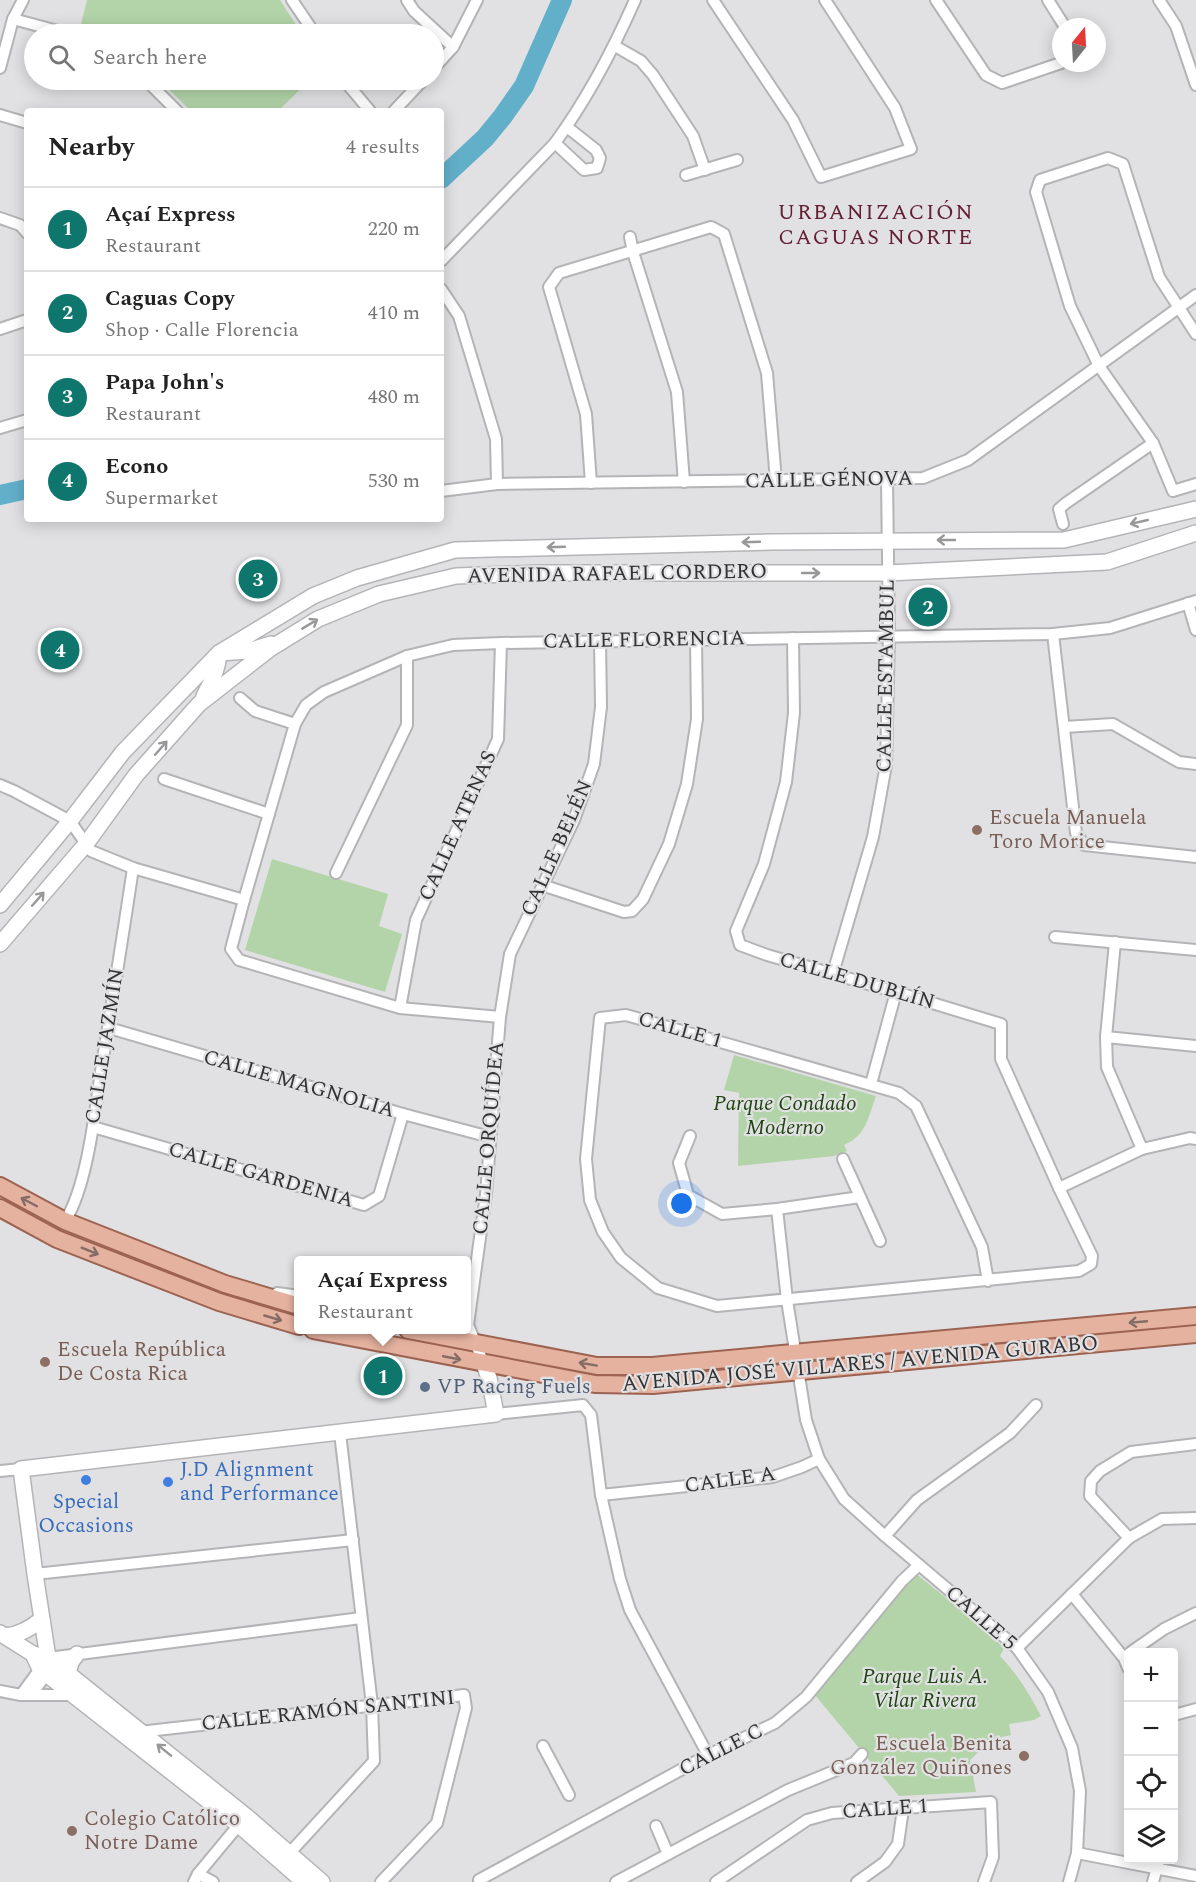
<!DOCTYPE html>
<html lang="en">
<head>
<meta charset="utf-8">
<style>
  body { margin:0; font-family:Spectral,serif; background:#f2f2f2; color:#222 }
  .controls { position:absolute; right:18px; bottom:18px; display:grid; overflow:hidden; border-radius:6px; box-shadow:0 3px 15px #0003 }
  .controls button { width:54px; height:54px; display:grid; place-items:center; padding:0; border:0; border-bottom:2px solid #e0e0e0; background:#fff; color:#222; font:30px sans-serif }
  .compass { position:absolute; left:1052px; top:18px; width:54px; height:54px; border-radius:50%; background:#fff; box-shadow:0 3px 15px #0003; rotate:18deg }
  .you { position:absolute; left:682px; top:1204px; width:21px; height:21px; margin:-15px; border:4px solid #fff; border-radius:50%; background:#1a73e8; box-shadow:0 0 0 9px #1a73e833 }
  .badge { display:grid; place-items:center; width:39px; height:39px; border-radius:50%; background:#0f766e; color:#fff; font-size:20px; font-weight:700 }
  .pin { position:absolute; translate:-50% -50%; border:3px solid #fff; box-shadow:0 2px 6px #0006 }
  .popup { position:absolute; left:294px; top:1256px; width:177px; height:78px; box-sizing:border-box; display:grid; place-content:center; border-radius:6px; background:#fff; filter:drop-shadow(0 2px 4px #0005); font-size:20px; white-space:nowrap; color:#767676 }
  .popup b { font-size:22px; color:#222 }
  .popup::after { content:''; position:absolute; left:50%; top:100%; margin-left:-12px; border:12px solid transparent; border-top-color:#fff }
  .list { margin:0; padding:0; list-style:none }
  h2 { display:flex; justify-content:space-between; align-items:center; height:78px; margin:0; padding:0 24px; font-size:26px }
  h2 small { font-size:20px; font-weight:400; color:#767676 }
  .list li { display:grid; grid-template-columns:39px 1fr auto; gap:18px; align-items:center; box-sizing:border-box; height:84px; padding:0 24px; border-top:2px solid #e0e0e0 }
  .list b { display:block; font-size:22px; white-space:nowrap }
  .list p { margin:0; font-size:20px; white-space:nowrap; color:#767676 }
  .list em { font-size:20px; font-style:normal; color:#767676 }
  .icon { flex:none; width:33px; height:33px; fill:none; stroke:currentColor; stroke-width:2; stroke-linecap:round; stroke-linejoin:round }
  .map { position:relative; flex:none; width:1196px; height:1882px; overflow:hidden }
  .search { position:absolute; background:#fff; box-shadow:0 3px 15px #0003; left:24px; top:24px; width:420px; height:66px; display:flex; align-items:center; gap:15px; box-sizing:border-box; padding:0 21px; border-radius:33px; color:#767676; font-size:22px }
  .panel { position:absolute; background:#fff; box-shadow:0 3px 15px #0003; left:24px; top:108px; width:420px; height:414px; border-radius:6px }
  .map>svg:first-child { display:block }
</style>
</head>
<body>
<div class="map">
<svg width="1196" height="1882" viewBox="0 0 1196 1882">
  <rect width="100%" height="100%" fill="#e1e1e4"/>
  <g fill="#b2d4a8">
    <polygon points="87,0 280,0 302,34 99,34 80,28"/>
    <polygon points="159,80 310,80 278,111 191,111"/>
    <polygon points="272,859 388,894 379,926 402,934 385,992 245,950"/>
    <path d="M734,1055L876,1096C868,1117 867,1135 844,1145L847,1151L834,1156L738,1166L739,1093L724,1090Z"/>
    <path d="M915,1573L966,1614L1004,1648L1000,1656C1017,1674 1029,1693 1041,1716L1034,1720L1009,1724L1011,1735L992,1739L970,1760L976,1792L899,1796L814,1694Z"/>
  </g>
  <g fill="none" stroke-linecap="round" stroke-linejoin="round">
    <g stroke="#62afca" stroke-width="20">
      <polyline points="441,179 485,138 503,116 524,86 562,0"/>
      <polyline points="0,495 27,489"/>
    </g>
    <g stroke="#b4b4b7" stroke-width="14">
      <g id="street">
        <polyline points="292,0 315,34"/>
        <polyline points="407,0 414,11 453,47"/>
        <polyline points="713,0 793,120 821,177 911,149 895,108 825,0"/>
        <polyline points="936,0 986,75 1002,83 1061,63"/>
        <polyline points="1048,0 1065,27"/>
        <polyline points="1159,0 1176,26 1196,85"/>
        <polyline points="13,19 69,34"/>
        <polyline points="615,46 641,61 653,75 693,136 705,170"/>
        <polyline points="0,68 13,19 23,0"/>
        <polyline points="434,68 453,47 477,0"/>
        <polyline points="146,80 177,111"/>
        <polyline points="344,80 370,111"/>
        <polyline points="394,111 423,80"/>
        <polyline points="0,115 27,123"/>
        <polyline points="555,143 584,170 597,168 600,158 596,150 567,127"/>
        <polyline points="686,175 737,160"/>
        <polyline points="0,218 20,225 27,233"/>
        <polyline points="630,237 633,252 677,392 684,482"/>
        <path d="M441,261L555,143C587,99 613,50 635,0"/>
        <polyline points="441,289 459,316 496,439 497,484"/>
        <polyline points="0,329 27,320"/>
        <polyline points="1196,334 1159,277 1123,164 1108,158 1040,180 1036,192 1070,306 1099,366 1153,443 1173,491 1196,484"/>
        <polyline points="0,428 27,420"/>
        <polyline points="591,483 586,414 549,287 559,273 711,227 724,234 767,373 776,481"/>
        <polyline points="441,491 497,484 923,478 968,460 1196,295"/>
        <polyline points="1063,524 1059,509 1066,503 1153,443"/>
        <polyline points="1188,603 1196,630"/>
        <polyline points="1053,634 1076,833 1084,845 1196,857"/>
        <polyline points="793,638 794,713 786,782 764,864 736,931 740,945 767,955 896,992 1001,1024 1001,1059 1059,1188 1092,1256 1091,1264 1079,1271 717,1306 658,1288 621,1258 603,1232 590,1200 586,1159 600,1018 626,1015 899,1093 916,1106 982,1247 988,1281"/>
        <polyline points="240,698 255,711 295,724"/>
        <polyline points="1064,727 1113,724 1179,762 1196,764"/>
        <polyline points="164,779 269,814"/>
        <polyline points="0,785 14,791 70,821 91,851 133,868 244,900"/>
        <polyline points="336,873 407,725 407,656"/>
        <polyline points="542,885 624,912 632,911 643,899 669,844 687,784 697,719 696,639"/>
        <polyline points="1055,937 1196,950"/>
        <polyline points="1115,942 1106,1037 1107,1067 1142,1149"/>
        <polyline points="833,973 873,837 886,765 889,636 887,479"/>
        <polyline points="400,1008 416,920 498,739 501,643"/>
        <polyline points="500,1017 400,1008 239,960 231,949 244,900 295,724 306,705 324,692 407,656 453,645 501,643 1053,634 1110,628 1196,601"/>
        <polyline points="109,1028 403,1114 490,1137"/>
        <polyline points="1106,1037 1196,1046"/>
        <polyline points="871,1084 896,992"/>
        <polyline points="93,1127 364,1205 379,1196 403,1114"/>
        <polyline points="690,1136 679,1163 688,1195 722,1214 777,1209 860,1197"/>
        <polyline points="843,1159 880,1241"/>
        <polyline points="1059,1188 1142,1149 1190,1138 1196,1139"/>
        <polyline points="777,1209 787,1300 806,1420 819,1459 844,1499 885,1536 1017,1648 1048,1692 1072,1748 1080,1791 1077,1853 1069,1882"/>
        <path d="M65,1221C87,1187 95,1112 101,1071C112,1003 123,936 133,868"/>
        <polyline points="277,1293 299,1296"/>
        <polyline points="484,1364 468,1325 486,1194 500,1017 510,954 574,820 594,764 601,707 600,641"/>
        <polyline points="496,1414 583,1405 591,1415 601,1495 620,1579 630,1610 708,1755"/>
        <polyline points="0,1471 21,1469"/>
        <polyline points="601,1495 773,1477 802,1467 819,1459"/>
        <polyline points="885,1536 917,1500 1010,1433 1036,1405"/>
        <polyline points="1129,1538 1090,1496 1091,1481 1100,1471 1131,1452 1196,1444"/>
        <polyline points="35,1574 353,1540"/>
        <polyline points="1072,1594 1124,1658 1128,1668"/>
        <polyline points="1017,1648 1129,1538 1162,1519 1196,1518"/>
        <polyline points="1131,1652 1164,1629 1196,1613"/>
        <polyline points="0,1691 21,1695 74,1695"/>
        <polyline points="21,1695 48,1658 361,1618"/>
        <polyline points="31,1695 51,1668"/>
        <polyline points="1174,1715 1196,1709"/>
        <polyline points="139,1732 464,1695 466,1708 437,1823 381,1882"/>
        <polyline points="543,1746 569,1795"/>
        <polyline points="656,1826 668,1854"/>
        <polyline points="1077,1853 1196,1876"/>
        <polyline points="285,1858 374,1761 372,1705 340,1433"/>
        <polyline points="198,1874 213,1882"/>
        <polyline points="479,1880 708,1755 775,1723 806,1697 902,1581 919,1565"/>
        <polyline points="194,1882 198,1874 242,1821"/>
        <polyline points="616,1882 788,1790 854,1763 862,1754"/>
        <polyline points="716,1882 807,1820 832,1813 991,1802 993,1857 984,1882"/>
        <polyline points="857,1882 885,1862 898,1844 903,1809"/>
        <polyline points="1153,1882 1159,1860"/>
      </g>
    </g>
    <g stroke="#b4b4b7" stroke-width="18">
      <g id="secondary">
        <path d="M204,696C212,682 218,669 219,653L248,651L271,644"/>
        <polyline points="0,905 70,821 123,752 219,653 313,596 357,578 455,550 772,542 1064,540 1196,509"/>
        <polyline points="0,944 86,844 136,775 199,704 271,648 318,619 379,594 456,576 540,573 888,573 1107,562 1196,533"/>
        <polyline points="0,1633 33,1654 48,1658 55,1663 246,1816 322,1882"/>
        <path d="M5,1636C20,1635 31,1628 42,1619"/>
        <polyline points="33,1654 40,1669 239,1825 304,1882"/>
        <polyline points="48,1658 35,1574 21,1469 496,1414 489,1378 484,1364"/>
        <polyline points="68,1674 71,1662 77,1654"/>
      </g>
    </g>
    <g stroke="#9d6351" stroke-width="20">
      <g id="primary">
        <polyline points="0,1186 65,1221 225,1284 299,1306"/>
        <polyline points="0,1208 57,1239 219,1302 299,1326"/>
        <polyline points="313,1330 595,1384 653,1385 1196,1334"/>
        <polyline points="408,1330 597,1366 652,1366 1196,1316"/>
      </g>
    </g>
    <use href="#street" stroke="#fff" stroke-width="10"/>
    <use href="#secondary" stroke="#fff" stroke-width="15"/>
    <use href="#primary" stroke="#e6b2a0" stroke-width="16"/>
  </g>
  <defs><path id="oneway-shaft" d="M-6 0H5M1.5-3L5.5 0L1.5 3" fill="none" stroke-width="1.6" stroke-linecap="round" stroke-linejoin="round" transform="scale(1.5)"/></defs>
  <g stroke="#989899">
    <use href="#oneway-shaft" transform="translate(1139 522) rotate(167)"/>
    <use href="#oneway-shaft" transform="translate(946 540) rotate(180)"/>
    <use href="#oneway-shaft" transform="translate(751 542) rotate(178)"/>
    <use href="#oneway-shaft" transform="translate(556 547) rotate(178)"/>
    <use href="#oneway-shaft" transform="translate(811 573)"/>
    <use href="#oneway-shaft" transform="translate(310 624) rotate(-31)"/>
    <use href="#oneway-shaft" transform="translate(161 748) rotate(-49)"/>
    <use href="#oneway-shaft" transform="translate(38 899) rotate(-49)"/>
    <use href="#oneway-shaft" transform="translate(164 1750) rotate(-141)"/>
  </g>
  <g stroke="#836c64">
    <use href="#oneway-shaft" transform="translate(29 1202) rotate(-152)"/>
    <use href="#oneway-shaft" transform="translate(90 1251) rotate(22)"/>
    <use href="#oneway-shaft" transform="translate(273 1318) rotate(16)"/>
    <use href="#oneway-shaft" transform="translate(1138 1322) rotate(175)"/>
    <use href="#oneway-shaft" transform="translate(452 1358) rotate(11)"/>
    <use href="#oneway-shaft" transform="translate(588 1364) rotate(-170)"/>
  </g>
  <g fill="#8d6e63" stroke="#e1e1e4" stroke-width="2">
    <circle cx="977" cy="830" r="6"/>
    <circle cx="45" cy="1362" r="6"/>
    <circle cx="1024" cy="1756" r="6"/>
    <circle cx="72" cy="1831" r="6"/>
  </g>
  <circle fill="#5c6f8a" stroke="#e1e1e4" stroke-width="2" cx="425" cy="1387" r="6"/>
  <g fill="#3f7fe0" stroke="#e1e1e4" stroke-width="2">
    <circle cx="86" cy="1480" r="6"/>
    <circle cx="168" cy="1482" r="6"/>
  </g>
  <g text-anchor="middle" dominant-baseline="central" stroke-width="4.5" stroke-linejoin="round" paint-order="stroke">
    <g font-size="21" fill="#323233" stroke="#e1e1e4">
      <text transform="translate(829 480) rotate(-1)">CALLE GÉNOVA</text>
      <text transform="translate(617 574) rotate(-1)">AVENIDA RAFAEL CORDERO</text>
      <text transform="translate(644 640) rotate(-1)">CALLE FLORENCIA</text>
      <text transform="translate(886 676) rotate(-89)">CALLE ESTAMBUL</text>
      <text transform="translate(458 826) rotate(-66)">CALLE ATENAS</text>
      <text transform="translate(557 848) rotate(-66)">CALLE BELÉN</text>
      <text transform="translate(857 981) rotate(16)">CALLE DUBLÍN</text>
      <text transform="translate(680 1030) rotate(16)">CALLE 1</text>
      <text transform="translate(105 1046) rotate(-81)">CALLE JAZMÍN</text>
      <text transform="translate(299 1084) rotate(16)">CALLE MAGNOLIA</text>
      <text transform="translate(489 1138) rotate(-85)">CALLE ORQUÍDEA</text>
      <text transform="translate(261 1175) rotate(16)">CALLE GARDENIA</text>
      <text transform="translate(860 1364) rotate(-5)">AVENIDA JOSÉ VILLARES / AVENIDA GURABO</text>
      <text transform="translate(730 1480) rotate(-8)">CALLE A</text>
      <text transform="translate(981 1618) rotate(41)">CALLE 5</text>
      <text transform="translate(328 1711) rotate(-6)">CALLE RAMÓN SANTINI</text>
      <text transform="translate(721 1750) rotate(-27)">CALLE C</text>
      <text transform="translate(885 1809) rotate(-4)">CALLE 1</text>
    </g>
    <g font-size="21" fill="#785e54" stroke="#e1e1e4" text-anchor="start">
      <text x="989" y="818">Escuela Manuela<tspan x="989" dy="24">Toro Morice</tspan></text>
      <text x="57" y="1350">Escuela República<tspan x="57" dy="24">De Costa Rica</tspan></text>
      <text x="1012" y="1744" text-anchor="end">Escuela Benita<tspan x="1012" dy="24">González Quiñones</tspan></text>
      <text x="84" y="1819">Colegio Católico<tspan x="84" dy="24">Notre Dame</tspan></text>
    </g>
    <g font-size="21" font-style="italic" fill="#1d430e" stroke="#e1e1e4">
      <text x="785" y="1104">Parque Condado<tspan x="785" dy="24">Moderno</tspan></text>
      <text x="925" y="1677">Parque Luis A.<tspan x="925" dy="24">Vilar Rivera</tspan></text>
    </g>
    <g font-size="21" fill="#4e5e75" stroke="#e1e1e4" text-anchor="start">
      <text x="437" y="1387">VP Racing Fuels</text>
    </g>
    <g font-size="21" fill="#366cbe" stroke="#e1e1e4" text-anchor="start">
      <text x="180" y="1470">J.D Alignment<tspan x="180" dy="24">and Performance</tspan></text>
      <text x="86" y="1502" text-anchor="middle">Special<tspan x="86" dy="24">Occasions</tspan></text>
    </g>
    <g font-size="22" letter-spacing="1.5" fill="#641f32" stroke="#e1e1e4">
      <text x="876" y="212">URBANIZACIÓN<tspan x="876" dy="25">CAGUAS NORTE</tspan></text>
    </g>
  </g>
</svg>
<div class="controls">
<button>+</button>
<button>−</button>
<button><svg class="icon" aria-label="locate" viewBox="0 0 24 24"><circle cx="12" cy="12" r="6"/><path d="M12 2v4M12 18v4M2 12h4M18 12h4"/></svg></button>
<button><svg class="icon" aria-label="layers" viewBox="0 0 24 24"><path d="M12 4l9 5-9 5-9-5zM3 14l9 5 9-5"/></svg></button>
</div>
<svg class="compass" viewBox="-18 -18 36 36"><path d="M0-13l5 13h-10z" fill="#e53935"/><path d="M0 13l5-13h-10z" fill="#767676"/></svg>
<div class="you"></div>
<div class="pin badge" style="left:383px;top:1376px">1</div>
<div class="popup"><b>Açaí Express</b>Restaurant</div>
<div class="pin badge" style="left:928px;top:607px">2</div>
<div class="pin badge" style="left:258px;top:579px">3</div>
<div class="pin badge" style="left:60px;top:650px">4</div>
<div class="search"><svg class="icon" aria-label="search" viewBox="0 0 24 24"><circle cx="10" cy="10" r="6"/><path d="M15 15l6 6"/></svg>Search here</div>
<section class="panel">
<h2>Nearby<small>4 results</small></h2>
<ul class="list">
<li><span class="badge">1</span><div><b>Açaí Express</b><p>Restaurant</p></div><em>220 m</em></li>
<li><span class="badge">2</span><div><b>Caguas Copy</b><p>Shop · Calle Florencia</p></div><em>410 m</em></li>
<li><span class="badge">3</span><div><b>Papa John's</b><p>Restaurant</p></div><em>480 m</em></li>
<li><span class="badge">4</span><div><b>Econo</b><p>Supermarket</p></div><em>530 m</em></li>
</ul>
</section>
</div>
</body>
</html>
